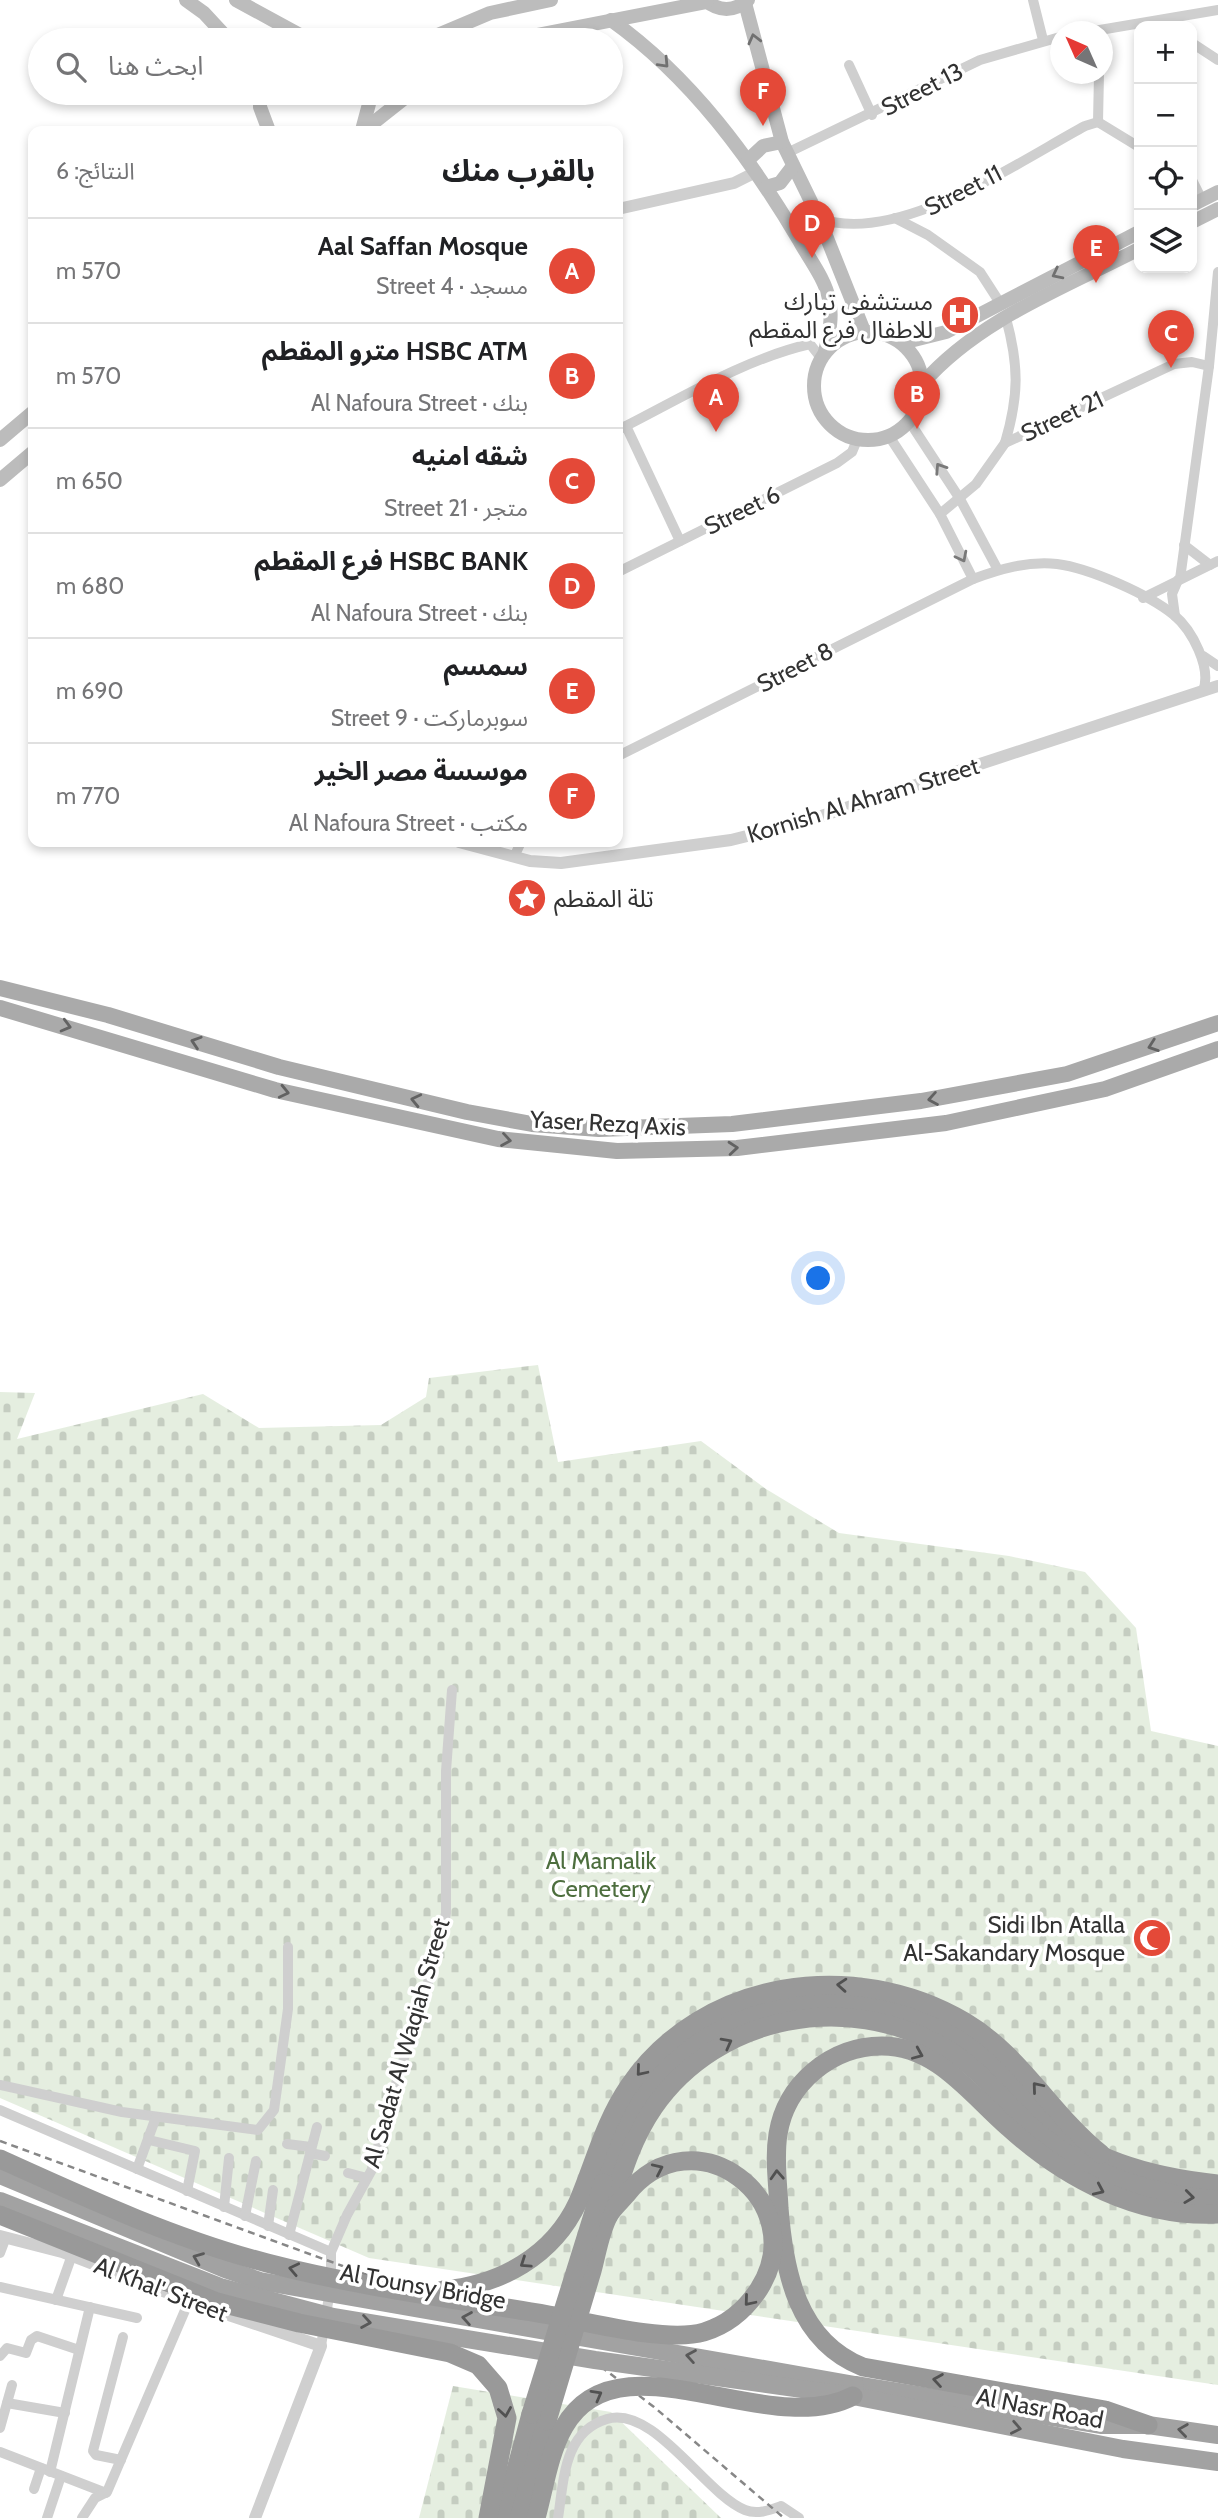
<!DOCTYPE html>
<html lang="ar">
<head>
<meta charset="utf-8">
<style>
  body { margin:0; font-family:Cabin,"Noto Sans Arabic",sans-serif; background:#f6f6f6; color:#202124; direction:rtl }
  .controls { position:absolute; right:21px; top:21px; display:grid; overflow:hidden; border-radius:14px; box-shadow:0 4px 10px #0003 }
  .controls button { width:63px; height:63px; display:grid; place-items:center; padding:0; border:0; border-bottom:2px solid #e0e0e0; background:#fff; color:#202124; font:35px sans-serif }
  .compass { position:absolute; left:1050px; top:21px; width:63px; height:63px; border-radius:50%; background:#fff; box-shadow:0 4px 10px #0003; rotate:315deg }
  .you { position:absolute; left:819px; top:1279px; width:24px; height:24px; margin:-18px; border:5px solid #fff; border-radius:50%; background:#1a73e8; box-shadow:0 0 0 10px #1a73e833 }
  .badge { display:grid; place-items:center; width:46px; height:46px; border-radius:50%; background:#e44938; color:#fff; font-size:23px; font-weight:700 }
  .pin { position:absolute; translate:-50% -58px; filter:drop-shadow(0 2px 4px #0008) }
  .pin::after { content:''; position:absolute; top:37px; width:24px; height:21px; background:inherit; clip-path:polygon(0 0,100% 0,50% 100%) }
  .list { margin:0; padding:0; list-style:none }
  h2 { display:flex; justify-content:space-between; align-items:center; height:91px; margin:0; padding:0 28px; font-size:30px }
  h2 small { font-size:23px; font-weight:400; color:#757577 }
  .list li { display:grid; grid-template-columns:46px 1fr auto; gap:21px; align-items:center; box-sizing:border-box; height:105px; padding:0 28px; border-top:2px solid #e0e0e0 }
  .list b { display:block; font-size:26px; white-space:nowrap }
  .list p { margin:0; font-size:23px; white-space:nowrap; color:#757577 }
  .list em { font-size:23px; font-style:normal; color:#757577 }
  .icon { flex:none; width:38px; height:38px; fill:none; stroke:currentColor; stroke-width:2; stroke-linecap:round; stroke-linejoin:round }
  .map { position:relative; flex:none; width:1218px; height:2518px; overflow:hidden; direction:ltr }
  .search { position:absolute; background:#fff; box-shadow:0 4px 10px #0003; left:28px; top:28px; width:595px; height:77px; display:flex; align-items:center; gap:18px; box-sizing:border-box; padding:0 24px; border-radius:38px; color:#757577; font-size:26px }
  .panel { position:absolute; background:#fff; box-shadow:0 4px 10px #0003; left:28px; top:126px; width:595px; height:721px; border-radius:14px; direction:rtl }
  .map>svg:first-child { display:block }
</style>
</head>
<body>
<div class="map">
<svg width="1218" height="2518" viewBox="0 0 1218 2518">
  <defs>
    <pattern id="cemetery-stones" width="16" height="16" patternUnits="userSpaceOnUse" patternTransform="scale(1.75)"><rect width="16" height="16" fill="#e5eee0"/><path d="M2 7V4a2 2 0 0 1 4 0v3zM10 15v-3a2 2 0 0 1 4 0v3z" fill="#c5cdc1"/></pattern>
  </defs>
  <rect width="100%" height="100%" fill="#fff"/>
  <g fill="url(#cemetery-stones)">
    <polygon points="538,1365 558,1462 701,1441 766,1489 839,1533 1009,1556 1085,1572 1136,1628 1151,1731 1218,1746 1218,2385 369,2258 0,2098 0,1392 35,1393 17,1439 203,1394 259,1428 381,1425 426,1397 429,1378"/>
    <polygon points="453,2386 611,2412 721,2518 419,2518"/>
  </g>
  <g fill="none" stroke-linecap="round" stroke-linejoin="round">
    <g stroke="#cfcfcf" stroke-width="10">
      <polyline points="1033,0 1043,40"/>
      <polyline points="1088,32 1218,10"/>
      <polyline points="1192,43 1218,60"/>
      <polyline points="849,65 872,115"/>
      <polyline points="1099,74 1098,122 1139,147"/>
      <polyline points="787,153 980,60 1060,37"/>
      <polyline points="1192,180 1202,200"/>
      <path d="M819,218C895,247 1018,162 1085,126L1098,122"/>
      <polyline points="895,218 928,235 980,272 1000,303"/>
      <polyline points="909,421 960,499 998,570"/>
      <polyline points="626,426 680,541"/>
      <path d="M618,430C678,400 744,359 810,344L821,358"/>
      <polyline points="889,436 940,514 973,579"/>
      <path d="M1005,443C1019,395 1019,366 1006,318"/>
      <polyline points="940,514 976,484 1005,443 1174,364 1192,362 1209,366"/>
      <polyline points="1184,545 1210,565"/>
      <polyline points="618,572 837,463 852,452 857,440"/>
      <polyline points="1180,579 1209,366 1218,272"/>
      <polyline points="1143,598 1218,561"/>
      <polyline points="1175,616 1172,594 1178,580"/>
      <polyline points="1203,656 1218,666"/>
      <path d="M618,756L973,579C1000,569 1027,561 1057,564C1089,568 1148,594 1174,615C1192,630 1212,668 1203,691"/>
      <polyline points="514,857 521,842"/>
      <polyline points="0,2085 122,2112 258,2130 274,2110 288,2009 288,1947"/>
      <polyline points="0,2110 331,2252"/>
      <polyline points="149,2140 195,2151 187,2191"/>
      <polyline points="287,2144 311,2147"/>
      <polyline points="310,2153 325,2156"/>
      <polyline points="137,2169 156,2117"/>
      <polyline points="348,2173 367,2178"/>
      <polyline points="224,2207 229,2158"/>
      <polyline points="245,2216 256,2161"/>
      <polyline points="268,2226 273,2190"/>
      <polyline points="289,2235 317,2127"/>
      <polyline points="0,2253 6,2237"/>
      <polyline points="0,2287 137,2318"/>
      <polyline points="56,2300 72,2255"/>
      <polyline points="321,2346 331,2284 331,2252 347,2215 375,2164 381,2131 441,1941 446,1913 446,1771 452,1690"/>
      <polyline points="0,2356 7,2348 26,2353 31,2340 37,2336 79,2350"/>
      <polyline points="7,2403 65,2413"/>
      <polyline points="0,2428 12,2385"/>
      <polyline points="0,2452 106,2493"/>
      <polyline points="121,2460 96,2455 93,2451 123,2337"/>
      <polyline points="50,2472 90,2307"/>
      <polyline points="34,2489 41,2468"/>
      <polyline points="47,2518 61,2476"/>
      <polyline points="82,2518 95,2498 107,2492 189,2301"/>
      <path d="M558,2518C564,2481 563,2432 607,2419C654,2405 705,2494 745,2510C757,2515 770,2510 781,2506L799,2518"/>
    </g>
    <g stroke="#cfcfcf" stroke-width="12">
      <polyline points="618,209 734,183 756,172"/>
      <polyline points="459,842 530,861 561,863 731,840 803,822 1218,686"/>
      <polyline points="0,2236 62,2252 194,2303"/>
      <polyline points="217,2311 321,2346 255,2518"/>
    </g>
    <g stroke="#bcbcbc" stroke-width="14">
      <polyline points="186,0 204,13 229,40"/>
      <polyline points="236,0 309,40"/>
      <path d="M705,0C719,12 734,12 748,0"/>
      <polyline points="745,3 782,142 819,218 864,331"/>
      <path d="M611,20C691,77 751,159 800,242C810,260 825,279 829,299C833,317 829,334 825,352"/>
      <polyline points="426,40 490,13 551,0"/>
      <polyline points="511,40 707,2"/>
      <polyline points="260,93 260,107 269,131"/>
      <polyline points="362,130 369,104 368,93"/>
      <polyline points="363,131 411,93"/>
      <polyline points="748,160 763,146 782,142"/>
      <polyline points="766,187 780,183 793,166"/>
      <polyline points="1192,205 1218,192"/>
      <polyline points="1192,222 1218,209"/>
      <circle cx="868" cy="386" r="54"/>
      <polyline points="902,343 946,332 1139,232"/>
      <path d="M922,384C979,319 1064,288 1139,249"/>
      <polyline points="0,440 33,412"/>
      <polyline points="0,480 33,452"/>
    </g>
    <g stroke="#aaa" stroke-width="16">
      <polyline points="0,988 108,1015 279,1067 467,1112 532,1124 599,1129 732,1124 921,1101 1067,1074 1218,1023"/>
      <polyline points="0,1008 275,1090 498,1139 617,1151 737,1148 946,1123 1105,1089 1218,1049"/>
    </g>
    <g stroke="#a2a2a2" stroke-width="18">
      <polyline points="855,2385 1102,2425 1148,2425 1218,2435"/>
      <polyline points="853,2396 1123,2449 1218,2462"/>
    </g>
    <g stroke="#999" stroke-width="19">
      <path d="M603,2183C613,2152 623,2123 642,2097C710,2001 844,1975 945,2030C986,2052 1014,2090 1047,2121C1092,2162 1159,2178 1218,2184"/>
      <path d="M609,2215C621,2177 631,2140 654,2107C718,2015 847,1991 943,2047C977,2066 998,2095 1025,2121C1078,2172 1147,2194 1218,2200"/>
      <path d="M1148,2425L1105,2410L863,2367C797,2341 784,2271 779,2208C778,2184 774,2159 778,2134C786,2084 831,2046 882,2046C937,2046 970,2094 1008,2127C1065,2179 1139,2218 1218,2214"/>
      <polyline points="503,2518 531,2414"/>
      <polyline points="519,2518 547,2421"/>
    </g>
    <polyline stroke="#878787" stroke-width="2.5" stroke-dasharray="7 5" stroke-linecap="butt" points="0,2141 370,2276 521,2306 654,2407 784,2518"/>
    <g stroke="#a2a2a2" stroke-width="18">
      <polyline points="0,2175 225,2269 260,2281 855,2385"/>
      <polyline points="0,2201 220,2287 333,2317 595,2360 852,2396"/>
    </g>
    <g stroke="#999" stroke-width="19">
      <path d="M0,2159C86,2198 175,2239 267,2263C359,2287 456,2299 549,2315C588,2322 667,2343 704,2332C727,2325 746,2309 759,2289C814,2202 694,2109 626,2195C621,2201 613,2208 609,2215C600,2231 597,2253 592,2271C577,2321 562,2371 547,2421"/>
      <polyline points="0,2215 217,2302 299,2323 450,2353 478,2365 498,2388 507,2418 488,2518"/>
      <path d="M443,2290C500,2285 553,2256 578,2202C595,2162 604,2123 629,2086C703,1978 855,1957 965,2022C1021,2055 1051,2114 1101,2154"/>
      <polyline points="531,2414 603,2183"/>
      <path d="M536,2518C544,2489 549,2453 564,2427C618,2331 768,2441 853,2396"/>
    </g>
  </g>
  <defs><path id="oneway-chevron" d="M-2-3.5L2.5 0L-2 3.5" fill="none" stroke-width="1.6" stroke-linecap="round" stroke-linejoin="round" transform="scale(1.75)"/></defs>
  <g stroke="#707070">
    <use href="#oneway-chevron" transform="translate(754 39) rotate(-104)"/>
    <use href="#oneway-chevron" transform="translate(664 63) rotate(47)"/>
    <use href="#oneway-chevron" transform="translate(1057 274) rotate(153)"/>
  </g>
  <g stroke="#797979">
    <use href="#oneway-chevron" transform="translate(940 468) rotate(-123)"/>
    <use href="#oneway-chevron" transform="translate(962 557) rotate(63)"/>
  </g>
  <g stroke="#626262">
    <use href="#oneway-chevron" transform="translate(66 1026) rotate(15)"/>
    <use href="#oneway-chevron" transform="translate(196 1042) rotate(-162)"/>
    <use href="#oneway-chevron" transform="translate(1153 1046) rotate(161)"/>
    <use href="#oneway-chevron" transform="translate(284 1092) rotate(13)"/>
    <use href="#oneway-chevron" transform="translate(933 1099) rotate(170)"/>
    <use href="#oneway-chevron" transform="translate(416 1100) rotate(-167)"/>
    <use href="#oneway-chevron" transform="translate(506 1140) rotate(9)"/>
    <use href="#oneway-chevron" transform="translate(733 1148) rotate(-5)"/>
  </g>
  <g stroke="#515151">
    <use href="#oneway-chevron" transform="translate(842 1985) rotate(-176)"/>
    <use href="#oneway-chevron" transform="translate(727 2043) rotate(-28)"/>
    <use href="#oneway-chevron" transform="translate(918 2054) rotate(23)"/>
    <use href="#oneway-chevron" transform="translate(641 2071) rotate(130)"/>
    <use href="#oneway-chevron" transform="translate(1037 2087) rotate(-130)"/>
    <use href="#oneway-chevron" transform="translate(658 2169) rotate(-25)"/>
    <use href="#oneway-chevron" transform="translate(777 2175) rotate(-93)"/>
    <use href="#oneway-chevron" transform="translate(1099 2190) rotate(24)"/>
    <use href="#oneway-chevron" transform="translate(1189 2197) rotate(7)"/>
    <use href="#oneway-chevron" transform="translate(525 2263) rotate(146)"/>
    <use href="#oneway-chevron" transform="translate(294 2269) rotate(-168)"/>
    <use href="#oneway-chevron" transform="translate(749 2301) rotate(130)"/>
    <use href="#oneway-chevron" transform="translate(938 2380) rotate(-171)"/>
    <use href="#oneway-chevron" transform="translate(597 2395) rotate(-29)"/>
    <use href="#oneway-chevron" transform="translate(505 2412) rotate(81)"/>
  </g>
  <g stroke="#595959">
    <use href="#oneway-chevron" transform="translate(198 2258) rotate(-158)"/>
    <use href="#oneway-chevron" transform="translate(467 2318) rotate(-170)"/>
    <use href="#oneway-chevron" transform="translate(366 2322) rotate(9)"/>
    <use href="#oneway-chevron" transform="translate(691 2356) rotate(-170)"/>
    <use href="#oneway-chevron" transform="translate(1016 2428) rotate(11)"/>
    <use href="#oneway-chevron" transform="translate(1183 2430) rotate(-172)"/>
  </g>
  <defs>
    <g id="hospital-disc" transform="scale(2.0125)"><circle r="9.5" fill="#e44938" stroke="#fff"/><path d="M-5-5h3v3.5h4V-5h3V5h-3V1.5h-4V5h-3Z" fill="#fff"/></g>
    <g id="sight-disc" transform="scale(2.0125)"><circle r="9.5" fill="#e44938" stroke="#fff"/><path d="M0-6L1.8-2.2L6-1.7L2.9 1.2L3.7 5.4L0 3.3L-3.7 5.4L-2.9 1.2L-6-1.7L-1.8-2.2Z" fill="#fff"/></g>
    <g id="mosque-disc" transform="scale(2.0125)"><circle r="9.5" fill="#e44938" stroke="#fff"/><path d="M3.5-4.9A6 6 0 1 0 3.5 4.9A5 5 0 1 1 3.5-4.9Z" fill="#fff"/></g>
  </defs>
  <g fill-rule="evenodd">
    <use href="#hospital-disc" x="960" y="315"/>
    <use href="#sight-disc" x="527" y="898"/>
    <use href="#mosque-disc" x="1152" y="1938"/>
  </g>
  <g text-anchor="middle" dominant-baseline="central" stroke-width="7" stroke-linejoin="round" paint-order="stroke">
    <g font-size="24" fill="#323232" stroke="#fff">
      <text transform="translate(922 89) rotate(-27)">Street 13</text>
      <text transform="translate(963 190) rotate(-27)">Street 11</text>
      <text transform="translate(1062 416) rotate(-25)">Street 21</text>
      <text transform="translate(742 510) rotate(-26)">Street 6</text>
      <text transform="translate(795 667) rotate(-27)">Street 8</text>
      <text transform="translate(863 800) rotate(-17)">Kornish Al Ahram Street</text>
      <text transform="translate(608 1123) rotate(3)">Yaser Rezq Axis</text>
      <text transform="translate(406 2043) rotate(-74)">Al Sadat Al Waqiah Street</text>
      <text transform="translate(423 2286) rotate(10)">Al Tounsy Bridge</text>
      <text transform="translate(161 2289) rotate(21)">Al Khal' Street</text>
      <text transform="translate(1040 2408) rotate(11)">Al Nasr Road</text>
    </g>
    <g font-size="24" fill="#323232" stroke="#fff" text-anchor="end">
      <text x="933" y="301">مستشفى تبارك<tspan x="933" dy="28">للاطفال فرع المقطم</tspan></text>
      <text x="554" y="898" text-anchor="start">تلة المقطم</text>
      <text x="1125" y="1924">Sidi Ibn Atalla<tspan x="1125" dy="28">Al-Sakandary Mosque</tspan></text>
    </g>
    <g font-size="24" fill="#4d6e3e" stroke="#fff">
      <text x="601" y="1860">Al Mamalik<tspan x="601" dy="28">Cemetery</tspan></text>
    </g>
  </g>
</svg>
<div class="controls">
<button>+</button>
<button>−</button>
<button><svg class="icon" aria-label="locate" viewBox="0 0 24 24"><circle cx="12" cy="12" r="6"/><path d="M12 2v4M12 18v4M2 12h4M18 12h4"/></svg></button>
<button><svg class="icon" aria-label="layers" viewBox="0 0 24 24"><path d="M12 4l9 5-9 5-9-5zM3 14l9 5 9-5"/></svg></button>
</div>
<svg class="compass" viewBox="-18 -18 36 36"><path d="M0-13l5 13h-10z" fill="#e53935"/><path d="M0 13l5-13h-10z" fill="#757577"/></svg>
<div class="you"></div>
<div class="pin badge" style="left:716px;top:432px">A</div>
<div class="pin badge" style="left:917px;top:429px">B</div>
<div class="pin badge" style="left:1171px;top:368px">C</div>
<div class="pin badge" style="left:812px;top:258px">D</div>
<div class="pin badge" style="left:1096px;top:283px">E</div>
<div class="pin badge" style="left:763px;top:126px">F</div>
<div class="search"><svg class="icon" aria-label="search" viewBox="0 0 24 24"><circle cx="10" cy="10" r="6"/><path d="M15 15l6 6"/></svg>ابحث هنا</div>
<section class="panel">
<h2>بالقرب منك<small>النتائج: 6</small></h2>
<ul class="list">
<li><span class="badge">A</span><div><b>Aal Saffan Mosque</b><p>مسجد · Street 4</p></div><em>570 m</em></li>
<li><span class="badge">B</span><div><b>HSBC ATM مترو المقطم</b><p>بنك · Al Nafoura Street</p></div><em>570 m</em></li>
<li><span class="badge">C</span><div><b>شقه امنيه</b><p>متجر · Street 21</p></div><em>650 m</em></li>
<li><span class="badge">D</span><div><b>HSBC BANK فرع المقطم</b><p>بنك · Al Nafoura Street</p></div><em>680 m</em></li>
<li><span class="badge">E</span><div><b>سمسم</b><p>سوبرماركت · Street 9</p></div><em>690 m</em></li>
<li><span class="badge">F</span><div><b>موسسة مصر الخير</b><p>مكتب · Al Nafoura Street</p></div><em>770 m</em></li>
</ul>
</section>
</div>
</body>
</html>
